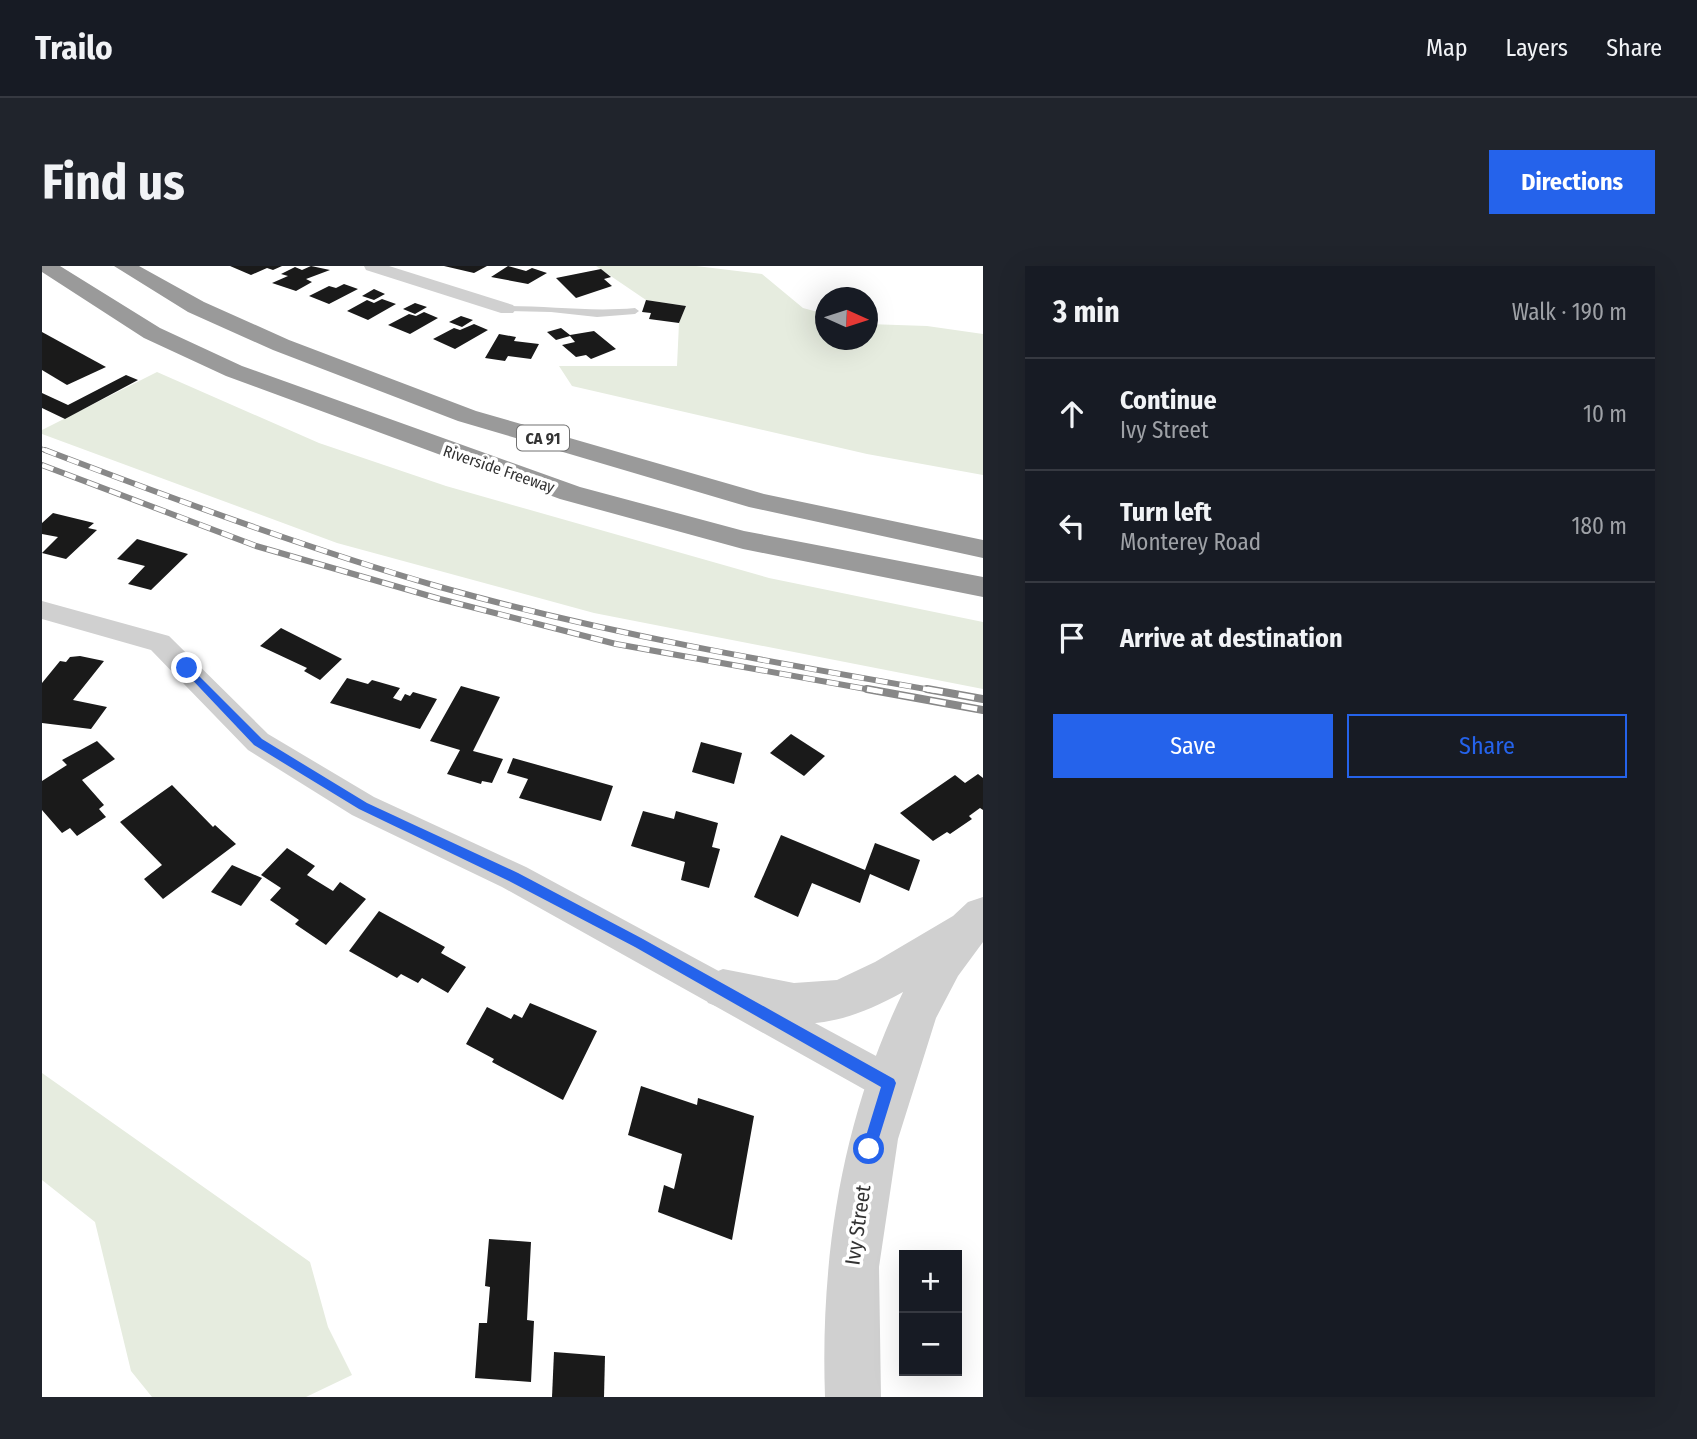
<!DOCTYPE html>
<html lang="en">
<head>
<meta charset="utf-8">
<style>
  body { margin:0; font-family:"Fira Sans Condensed",sans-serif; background:#20242c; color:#f1f3f6 }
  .controls { position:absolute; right:21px; bottom:21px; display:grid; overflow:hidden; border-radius:0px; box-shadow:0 7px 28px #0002 }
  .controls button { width:63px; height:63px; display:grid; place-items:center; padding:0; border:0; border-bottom:2px solid #363941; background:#171b24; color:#f1f3f6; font:35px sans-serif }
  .compass { position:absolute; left:773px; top:21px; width:63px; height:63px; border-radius:50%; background:#171b24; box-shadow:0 7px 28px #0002; rotate:93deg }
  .stop { position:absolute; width:21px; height:21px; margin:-16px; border:5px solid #2563eb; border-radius:50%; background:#fff }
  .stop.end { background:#2563eb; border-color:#fff; box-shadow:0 2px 7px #0008 }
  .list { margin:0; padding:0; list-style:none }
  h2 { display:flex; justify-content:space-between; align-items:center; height:91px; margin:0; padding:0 28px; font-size:30px }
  h2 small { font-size:23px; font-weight:400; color:#9ea1a6 }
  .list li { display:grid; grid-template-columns:46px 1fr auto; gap:21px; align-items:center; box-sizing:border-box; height:112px; padding:0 28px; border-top:2px solid #363941 }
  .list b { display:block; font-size:26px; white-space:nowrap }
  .list p { margin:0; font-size:23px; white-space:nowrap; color:#9ea1a6 }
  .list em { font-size:23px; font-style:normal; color:#9ea1a6 }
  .actions { display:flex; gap:14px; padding:21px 28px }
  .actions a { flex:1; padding:16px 0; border:2px solid #2563eb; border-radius:0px; text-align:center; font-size:24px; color:#2563eb }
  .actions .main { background:#2563eb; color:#fff }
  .icon { flex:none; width:38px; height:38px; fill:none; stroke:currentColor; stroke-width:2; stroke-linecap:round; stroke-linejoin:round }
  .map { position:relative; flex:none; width:941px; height:1131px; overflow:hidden; border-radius:0px }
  header { display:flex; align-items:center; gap:42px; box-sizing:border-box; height:98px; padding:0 35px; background:#171b24; border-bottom:2px solid #363941 }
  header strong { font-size:33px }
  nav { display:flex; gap:38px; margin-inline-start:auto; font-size:24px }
  .intro { display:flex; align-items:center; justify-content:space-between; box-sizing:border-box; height:168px; padding:0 42px }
  h1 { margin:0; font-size:49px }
  .button { padding:18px 32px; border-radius:0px; background:#2563eb; color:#fff; font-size:24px; font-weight:700 }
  main { display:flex; gap:42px; padding:0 42px }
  aside { flex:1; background:#171b24; border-radius:0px; box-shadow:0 7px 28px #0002 }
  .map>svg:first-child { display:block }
</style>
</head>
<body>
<header>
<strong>Trailo</strong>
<nav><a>Map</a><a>Layers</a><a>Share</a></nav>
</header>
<div class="intro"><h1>Find us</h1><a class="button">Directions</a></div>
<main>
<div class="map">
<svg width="941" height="1131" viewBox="0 0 941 1131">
  <rect width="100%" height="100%" fill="#fff"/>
  <g fill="#e6ecdf">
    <polygon points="554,0 654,0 720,8 761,42 783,48 783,74 825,74 826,58 885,60 941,68 941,209 825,188 530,120 517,100 635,100 637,57 644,40 604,34"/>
    <polygon points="115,106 277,177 404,220 727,312 941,356 941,423 552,347 295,277 0,168 0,164"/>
    <polygon points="0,807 268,996 286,1061 310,1109 264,1131 110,1131 89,1105 53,956 0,914"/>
  </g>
  <g fill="#1a1a1a">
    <polygon points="188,0 240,0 231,4 225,2 209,9"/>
    <polygon points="269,0 288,4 264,13 270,16 254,25 230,17 246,10 239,8 253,1 260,4"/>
    <polygon points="402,0 445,0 432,7"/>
    <polygon points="466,0 484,5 490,2 505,7 486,18 449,11"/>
    <polygon points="559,3 569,11 562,13 570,20 534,32 514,12"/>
    <polygon points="302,18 316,23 287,38 267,30 287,20 294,22"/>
    <polygon points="332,23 343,28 332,34 320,30"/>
    <polygon points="340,33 354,38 326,54 305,45 325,34 332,37"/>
    <polygon points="604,34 644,40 637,57 607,53 609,47 600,46"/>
    <polygon points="373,37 385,41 373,48 361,43"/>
    <polygon points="382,46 396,52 368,68 346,59 367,48 374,50"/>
    <polygon points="419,50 431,54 420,61 407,56"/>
    <polygon points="432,58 446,64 413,83 391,73 412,62 418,64"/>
    <polygon points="519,62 528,69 552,65 574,83 549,93 544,89 534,91 520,79 533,76 528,70 514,74 505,66"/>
    <polygon points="0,66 64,101 25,119 0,104"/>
    <polygon points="457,68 474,71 472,75 497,78 489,93 466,90 463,95 443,92"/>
    <polygon points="84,109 96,114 23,153 0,142 0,127 26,139"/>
    <polygon points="11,247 52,257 46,262 55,264 24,293 0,287 16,271 0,268 0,257"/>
    <polygon points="95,273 146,288 109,324 86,318 103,300 75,293"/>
    <polygon points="239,362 300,393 278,414 262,405 265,402 218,380"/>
    <polygon points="38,390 62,395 31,434 65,441 49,463 0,457 0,417 18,395 24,396 28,391"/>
    <polygon points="305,412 326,418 330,414 358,422 351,432 359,435 363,428 368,430 371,426 395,433 378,463 288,437"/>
    <polygon points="419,420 458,431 431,485 461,493 450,517 440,515 439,518 405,508 418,484 388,475"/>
    <polygon points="749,468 783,490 762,510 728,487"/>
    <polygon points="55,475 73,493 40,514 62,539 57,543 64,551 35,570 28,562 20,567 0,544 0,515 25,499 20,494"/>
    <polygon points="659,476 700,487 692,518 650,506"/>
    <polygon points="471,492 571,520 559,555 477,532 486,513 465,507"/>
    <polygon points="936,508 941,512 941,544 938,542 927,550 930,553 908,568 905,566 891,575 858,547 913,509 923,517"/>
    <polygon points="130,519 171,561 173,559 194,578 121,633 102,613 120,599 78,556"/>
    <polygon points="601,545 632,553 634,545 676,557 670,581 678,583 667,622 639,614 643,596 589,580"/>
    <polygon points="739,569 823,604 833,577 878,594 867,625 828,608 818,637 770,617 756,651 712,631"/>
    <polygon points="245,582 273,600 265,609 291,625 298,616 324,633 284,679 253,658 257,654 228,634 239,622 219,609"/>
    <polygon points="190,599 220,612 199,640 169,626"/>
    <polygon points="337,645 403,681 399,687 424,701 406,727 380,712 376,717 359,708 355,712 307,685"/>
    <polygon points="488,737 555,765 521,834 450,796 452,793 424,778 445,741 469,753 472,748 480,752"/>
    <polygon points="599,820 655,839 656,832 712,850 690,974 616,946 622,919 632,923 640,888 586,869"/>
    <polygon points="447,973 489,976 485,1054 492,1055 489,1116 433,1112 437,1057 445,1057 448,1021 443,1020"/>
    <polygon points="512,1086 563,1090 562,1131 510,1131"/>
  </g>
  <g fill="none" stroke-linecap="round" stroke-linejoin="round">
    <path fill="#d0d0d0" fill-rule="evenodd" d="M465,40C508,40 550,46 593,42L597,45L593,48L555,51L509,46L462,45L461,43Z"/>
    <g fill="#d0d0d0" fill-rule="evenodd">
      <polygon points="322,0 347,0 471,39 474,43 471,47 459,47 324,4"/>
      <polygon points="0,335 127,370 226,468 332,531 484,601 860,804 866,817 860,830 847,836 834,830 460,621 310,549 206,484 109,384 0,353"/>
    </g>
    <path fill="#d0d0d0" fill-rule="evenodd" d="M941,631V676L916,710L894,752L856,873L837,1001L839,1131H783C778,991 800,853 861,726C789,766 742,767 666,737L659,723L666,709L681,703L752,717L795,714L833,696L911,650L926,636Z"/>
    <g fill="#9a9a9a" fill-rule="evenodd">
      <polygon points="0,0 18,0 118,62 200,100 538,221 702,265 941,311 941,331 701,283 518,233 184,110 102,72 0,6"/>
      <polygon points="72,0 97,0 162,36 247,74 434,145 722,228 941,274 941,292 707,241 416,155 231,84 146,46"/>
    </g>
    <g stroke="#888" stroke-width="5">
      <polyline id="rail-far2" points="0,183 8,186"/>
    </g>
    <g stroke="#888" stroke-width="6">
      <g id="rail-far1">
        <path d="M3,184C134,234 264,282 398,321C561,367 728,396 895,425"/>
        <polyline points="0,199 214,280 398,333 574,378 835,425"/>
      </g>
    </g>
    <g stroke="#888" stroke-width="8">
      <g id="rail">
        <polyline points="825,423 941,444"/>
        <polyline points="885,423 941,433"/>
      </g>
    </g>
    <use href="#rail-far2" stroke="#fff" stroke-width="3.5" stroke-dasharray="10" stroke-linecap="butt"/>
    <use href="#rail-far1" stroke="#fff" stroke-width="4.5" stroke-dasharray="12" stroke-linecap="butt"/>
    <use href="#rail" stroke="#fff" stroke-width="5" stroke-dasharray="16" stroke-linecap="butt"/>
  </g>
  <polygon fill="#2563eb" points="145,398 220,473 325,537 476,607 601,673 852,813 854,817 832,888 827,890 820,883 839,821 593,681 467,615 317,543 212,479 141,404 141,399"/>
  <g text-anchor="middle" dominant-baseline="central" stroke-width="7" stroke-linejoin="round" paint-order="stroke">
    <rect fill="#fff" stroke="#707070" stroke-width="2" x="475" y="159.5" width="52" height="25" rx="5"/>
    <g font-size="16" font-weight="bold" fill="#333">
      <text x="501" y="172">CA 91</text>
    </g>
    <g font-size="16" fill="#333" stroke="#fff">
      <text transform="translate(457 203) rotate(19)">Riverside Freeway</text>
    </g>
    <g font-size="21" fill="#333" stroke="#fff">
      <text transform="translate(816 959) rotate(-82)">Ivy Street</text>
    </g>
  </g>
</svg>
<div class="controls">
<button>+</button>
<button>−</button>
</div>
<svg class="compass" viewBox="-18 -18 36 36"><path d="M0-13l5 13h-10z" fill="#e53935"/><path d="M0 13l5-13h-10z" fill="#9ea1a6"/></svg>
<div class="stop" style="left:827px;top:883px"></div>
<div class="stop end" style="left:145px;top:402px"></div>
</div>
<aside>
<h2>3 min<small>Walk · 190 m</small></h2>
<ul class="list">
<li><svg class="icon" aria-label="ahead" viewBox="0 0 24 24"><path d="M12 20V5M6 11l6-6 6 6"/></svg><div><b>Continue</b><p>Ivy Street</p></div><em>10 m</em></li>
<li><svg class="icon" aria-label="left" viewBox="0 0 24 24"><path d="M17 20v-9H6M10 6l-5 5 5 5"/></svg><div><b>Turn left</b><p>Monterey Road</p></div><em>180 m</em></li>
<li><svg class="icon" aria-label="arrive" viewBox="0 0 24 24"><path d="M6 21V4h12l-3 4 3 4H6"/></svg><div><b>Arrive at destination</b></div></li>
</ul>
<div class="actions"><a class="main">Save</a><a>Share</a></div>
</aside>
</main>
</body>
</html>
